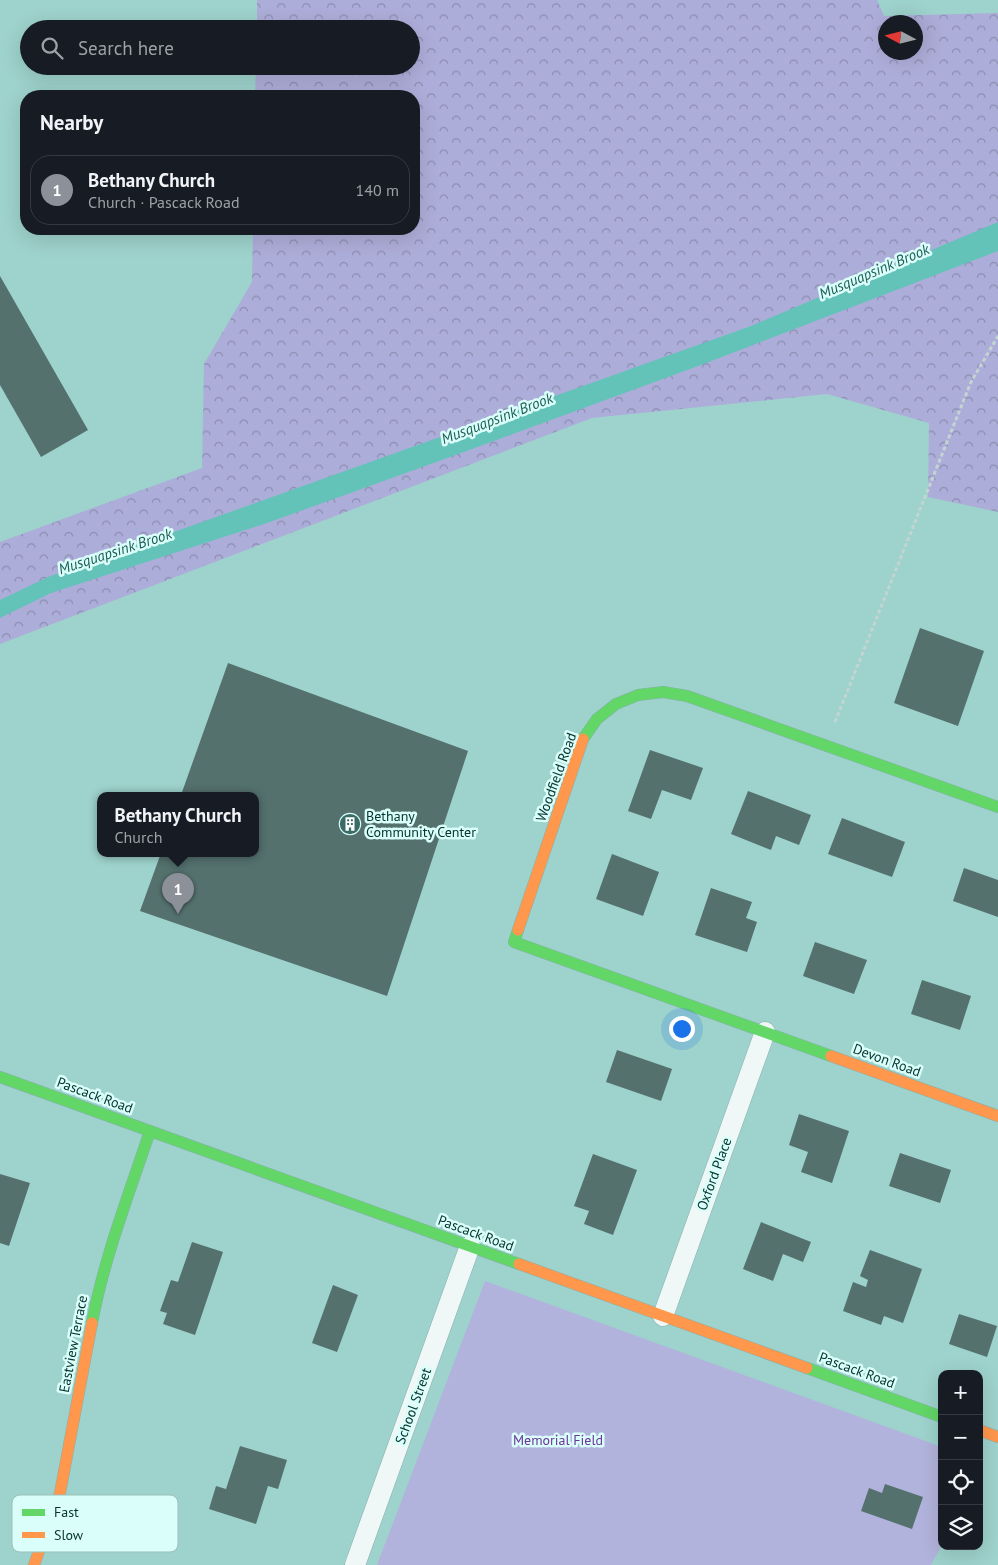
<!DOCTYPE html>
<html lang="en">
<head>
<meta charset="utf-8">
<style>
  body { margin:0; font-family:"PT Sans",sans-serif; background:#20242c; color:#f1f3f6 }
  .controls { position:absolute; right:15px; bottom:15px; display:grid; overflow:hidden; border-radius:10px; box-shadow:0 5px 20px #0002 }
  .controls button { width:45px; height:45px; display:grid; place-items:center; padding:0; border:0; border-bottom:1px solid #363941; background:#171b24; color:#f1f3f6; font:25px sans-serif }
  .compass { position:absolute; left:878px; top:15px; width:45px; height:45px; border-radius:50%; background:#171b24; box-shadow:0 5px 20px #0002; rotate:277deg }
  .you { position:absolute; left:681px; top:1028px; width:18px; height:18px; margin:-12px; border:4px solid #fff; border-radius:50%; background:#1a73e8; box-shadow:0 0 0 8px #1a73e833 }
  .badge { display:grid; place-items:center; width:32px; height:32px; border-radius:50%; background:#8c9099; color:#fff; font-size:16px; font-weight:700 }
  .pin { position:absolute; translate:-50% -41px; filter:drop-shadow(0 1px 2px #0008) }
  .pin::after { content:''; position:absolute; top:26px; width:18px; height:15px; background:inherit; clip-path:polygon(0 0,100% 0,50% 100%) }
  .popup { position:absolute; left:97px; top:792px; width:162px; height:65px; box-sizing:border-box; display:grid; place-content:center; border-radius:10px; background:#171b24; filter:drop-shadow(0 1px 4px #0005); font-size:16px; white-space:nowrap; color:#9ea1a6 }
  .popup b { font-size:19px; color:#f1f3f6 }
  .popup::after { content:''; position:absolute; left:50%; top:100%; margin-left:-10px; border:10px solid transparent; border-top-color:#171b24 }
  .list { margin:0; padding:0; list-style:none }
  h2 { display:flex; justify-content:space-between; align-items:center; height:65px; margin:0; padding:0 20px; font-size:21px }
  h2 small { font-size:16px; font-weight:400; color:#9ea1a6 }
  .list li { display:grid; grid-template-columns:32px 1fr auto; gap:15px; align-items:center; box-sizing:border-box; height:70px; margin:0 10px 10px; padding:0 10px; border:1px solid #363941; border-radius:20px }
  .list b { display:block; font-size:19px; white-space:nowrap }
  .list p { margin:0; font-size:16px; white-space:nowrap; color:#9ea1a6 }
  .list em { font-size:16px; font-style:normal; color:#9ea1a6 }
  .icon { flex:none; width:28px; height:28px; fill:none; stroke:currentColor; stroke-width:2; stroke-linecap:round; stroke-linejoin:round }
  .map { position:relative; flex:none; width:998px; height:1565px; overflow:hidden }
  .search { position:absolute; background:#171b24; box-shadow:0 5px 20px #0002; left:20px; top:20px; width:400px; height:55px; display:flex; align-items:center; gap:12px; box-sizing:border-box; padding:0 18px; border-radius:28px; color:#9ea1a6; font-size:19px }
  .panel { position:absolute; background:#171b24; box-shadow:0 5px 20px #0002; left:20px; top:90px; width:400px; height:145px; border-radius:20px }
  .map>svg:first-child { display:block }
</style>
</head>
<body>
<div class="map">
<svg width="998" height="1565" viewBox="0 0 998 1565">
  <defs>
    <pattern id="forest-crowns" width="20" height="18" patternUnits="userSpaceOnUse" patternTransform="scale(1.25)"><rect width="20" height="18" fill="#adadd9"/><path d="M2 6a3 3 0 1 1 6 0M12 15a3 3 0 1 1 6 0" fill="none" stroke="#8b8db0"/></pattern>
  </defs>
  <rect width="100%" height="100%" fill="#9ed2cc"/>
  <path fill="url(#forest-crowns)" fill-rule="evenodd" d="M257,0H877L884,16L998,13V512L928,497L929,423L827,394L592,418L0,644V542L202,468L204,364L252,282L253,229H414V96H255L256,66H411V29H257ZM886,22H916V52H886Z"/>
  <polygon fill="#b1b3dc" points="485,1281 942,1447 942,1545 931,1565 377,1565"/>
  <polygon fill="#63c3b9" points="998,222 998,251 701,365 464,452 267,523 51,593 0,618 0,600 48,577 751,326"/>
  <g fill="#54716e">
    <polygon points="0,276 88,430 41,457 0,385"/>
    <polygon points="920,628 984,651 958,726 894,703"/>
    <polygon points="228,663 468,751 387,996 140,911 161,853 256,853 256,795 181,795"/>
    <polygon points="650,750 703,768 691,800 662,790 651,819 628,811"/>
    <polygon points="748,791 811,815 799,845 776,836 771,850 731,834"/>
    <polygon points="842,818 905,842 892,877 828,854"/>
    <polygon points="612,854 659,872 643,916 596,899"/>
    <polygon points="964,868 998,880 998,917 953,901"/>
    <polygon points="711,888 752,902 746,918 757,922 747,952 695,935"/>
    <polygon points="815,942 867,960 854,994 803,976"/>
    <polygon points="922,980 971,996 960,1030 911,1014"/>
    <polygon points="617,1050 672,1069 661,1101 606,1082"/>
    <polygon points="799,1114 849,1131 832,1183 801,1172 808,1152 789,1145"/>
    <polygon points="900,1153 951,1170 940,1203 889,1186"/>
    <polygon points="593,1154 637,1170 613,1235 584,1224 589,1211 574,1206"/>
    <polygon points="0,1174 30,1183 9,1246 0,1243"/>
    <polygon points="761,1222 811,1242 803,1262 783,1254 773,1281 743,1269"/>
    <polygon points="192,1242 223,1252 195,1335 163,1324 167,1313 160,1311 171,1280 178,1282"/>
    <polygon points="870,1250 922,1269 903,1323 884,1316 881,1325 843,1311 853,1282 866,1287 868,1280 860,1276"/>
    <polygon points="333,1285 358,1295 337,1352 312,1343"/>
    <polygon points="959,1314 997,1326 987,1357 949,1344"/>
    <polygon points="240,1446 287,1460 278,1489 268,1486 256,1524 209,1509 216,1486 226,1489"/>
    <polygon points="885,1484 923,1497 912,1529 861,1511 869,1488 882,1493"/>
  </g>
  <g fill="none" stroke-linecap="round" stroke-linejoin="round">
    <g stroke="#87b0ac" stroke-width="21">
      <g id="street">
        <polyline points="663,1316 765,1032"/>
        <polyline points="355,1565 470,1246"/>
      </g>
    </g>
    <g stroke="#87b0ac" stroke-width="12">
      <g id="fast">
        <polyline points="583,739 597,719 616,704 638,695 663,692 687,696 998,807"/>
        <polyline points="518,930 514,942 831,1056"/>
        <polyline points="0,1077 519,1264"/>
        <path d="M92,1323C104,1258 129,1194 150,1131"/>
        <polyline points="807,1368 942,1417"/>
      </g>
    </g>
    <g stroke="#87b0ac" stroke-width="12">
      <g id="slow">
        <polyline points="518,930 583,739"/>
        <polyline points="831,1056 998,1116"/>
        <polyline points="519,1264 807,1368"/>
        <polyline points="979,1430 998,1437"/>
        <polyline points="34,1565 60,1493 92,1323"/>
      </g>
    </g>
    <polyline stroke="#c3d5d2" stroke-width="3" stroke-dasharray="4 2.5" stroke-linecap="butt" points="835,722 971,382 998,336"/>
    <use href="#street" stroke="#f0f8f7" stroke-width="20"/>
    <use href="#fast" stroke="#63d668" stroke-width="11"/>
    <use href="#slow" stroke="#ff974d" stroke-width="11"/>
  </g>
  <defs>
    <g id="building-disc" transform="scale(1.125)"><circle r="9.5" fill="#3b6b66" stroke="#dafef9"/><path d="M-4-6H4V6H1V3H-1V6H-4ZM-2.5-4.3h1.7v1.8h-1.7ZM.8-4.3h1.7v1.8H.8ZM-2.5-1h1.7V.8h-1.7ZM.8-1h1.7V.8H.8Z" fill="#fff"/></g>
  </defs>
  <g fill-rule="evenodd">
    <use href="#building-disc" x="350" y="824"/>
  </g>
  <g text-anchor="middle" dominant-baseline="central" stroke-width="5" stroke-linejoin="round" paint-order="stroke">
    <g font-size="14" fill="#06332f" stroke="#dafef9">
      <text transform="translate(556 777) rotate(-70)">Woodfield Road</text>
      <text transform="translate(887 1060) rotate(20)">Devon Road</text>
      <text transform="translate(95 1095) rotate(20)">Pascack Road</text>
      <text transform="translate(714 1174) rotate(-70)">Oxford Place</text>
      <text transform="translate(476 1233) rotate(20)">Pascack Road</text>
      <text transform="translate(73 1344) rotate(-79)">Eastview Terrace</text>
      <text transform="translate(857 1370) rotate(20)">Pascack Road</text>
      <text transform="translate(413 1406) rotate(-70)">School Street</text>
    </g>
    <g font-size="14" fill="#06332f" stroke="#dafef9" text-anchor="start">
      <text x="366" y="816">Bethany<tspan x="366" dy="16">Community Center</tspan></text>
    </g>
    <g font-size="14" fill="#6c3599" stroke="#dafef9">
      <text x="558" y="1440">Memorial Field</text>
    </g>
    <g font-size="15" font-style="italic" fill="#1e5d57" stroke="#dafef9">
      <text transform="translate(874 271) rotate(-23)">Musquapsink Brook</text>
      <text transform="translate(497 418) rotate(-21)">Musquapsink Brook</text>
      <text transform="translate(115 551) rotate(-18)">Musquapsink Brook</text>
    </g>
  </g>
  <rect x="12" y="1495" width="166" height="57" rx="8" fill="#dafef9" stroke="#9ac1bc" stroke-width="1"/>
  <rect x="22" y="1509" width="23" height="7" fill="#63d668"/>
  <rect x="22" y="1532" width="23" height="6" fill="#ff974d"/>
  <g font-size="14" fill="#06332f">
    <text x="54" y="1517">Fast</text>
    <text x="54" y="1540">Slow</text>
  </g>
</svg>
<div class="controls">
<button>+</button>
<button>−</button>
<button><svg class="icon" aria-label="locate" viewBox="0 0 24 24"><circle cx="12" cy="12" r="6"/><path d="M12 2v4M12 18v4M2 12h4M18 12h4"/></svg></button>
<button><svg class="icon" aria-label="layers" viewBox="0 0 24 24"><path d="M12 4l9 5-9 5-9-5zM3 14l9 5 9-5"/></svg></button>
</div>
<svg class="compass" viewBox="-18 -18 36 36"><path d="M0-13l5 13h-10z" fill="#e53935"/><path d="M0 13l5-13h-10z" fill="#9ea1a6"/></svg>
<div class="you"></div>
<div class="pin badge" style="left:178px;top:914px">1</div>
<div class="popup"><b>Bethany Church</b>Church</div>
<div class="search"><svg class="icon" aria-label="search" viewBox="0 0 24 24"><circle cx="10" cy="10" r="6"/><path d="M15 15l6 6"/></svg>Search here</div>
<section class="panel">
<h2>Nearby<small></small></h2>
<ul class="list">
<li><span class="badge">1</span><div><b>Bethany Church</b><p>Church · Pascack Road</p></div><em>140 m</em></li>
</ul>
</section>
</div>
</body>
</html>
